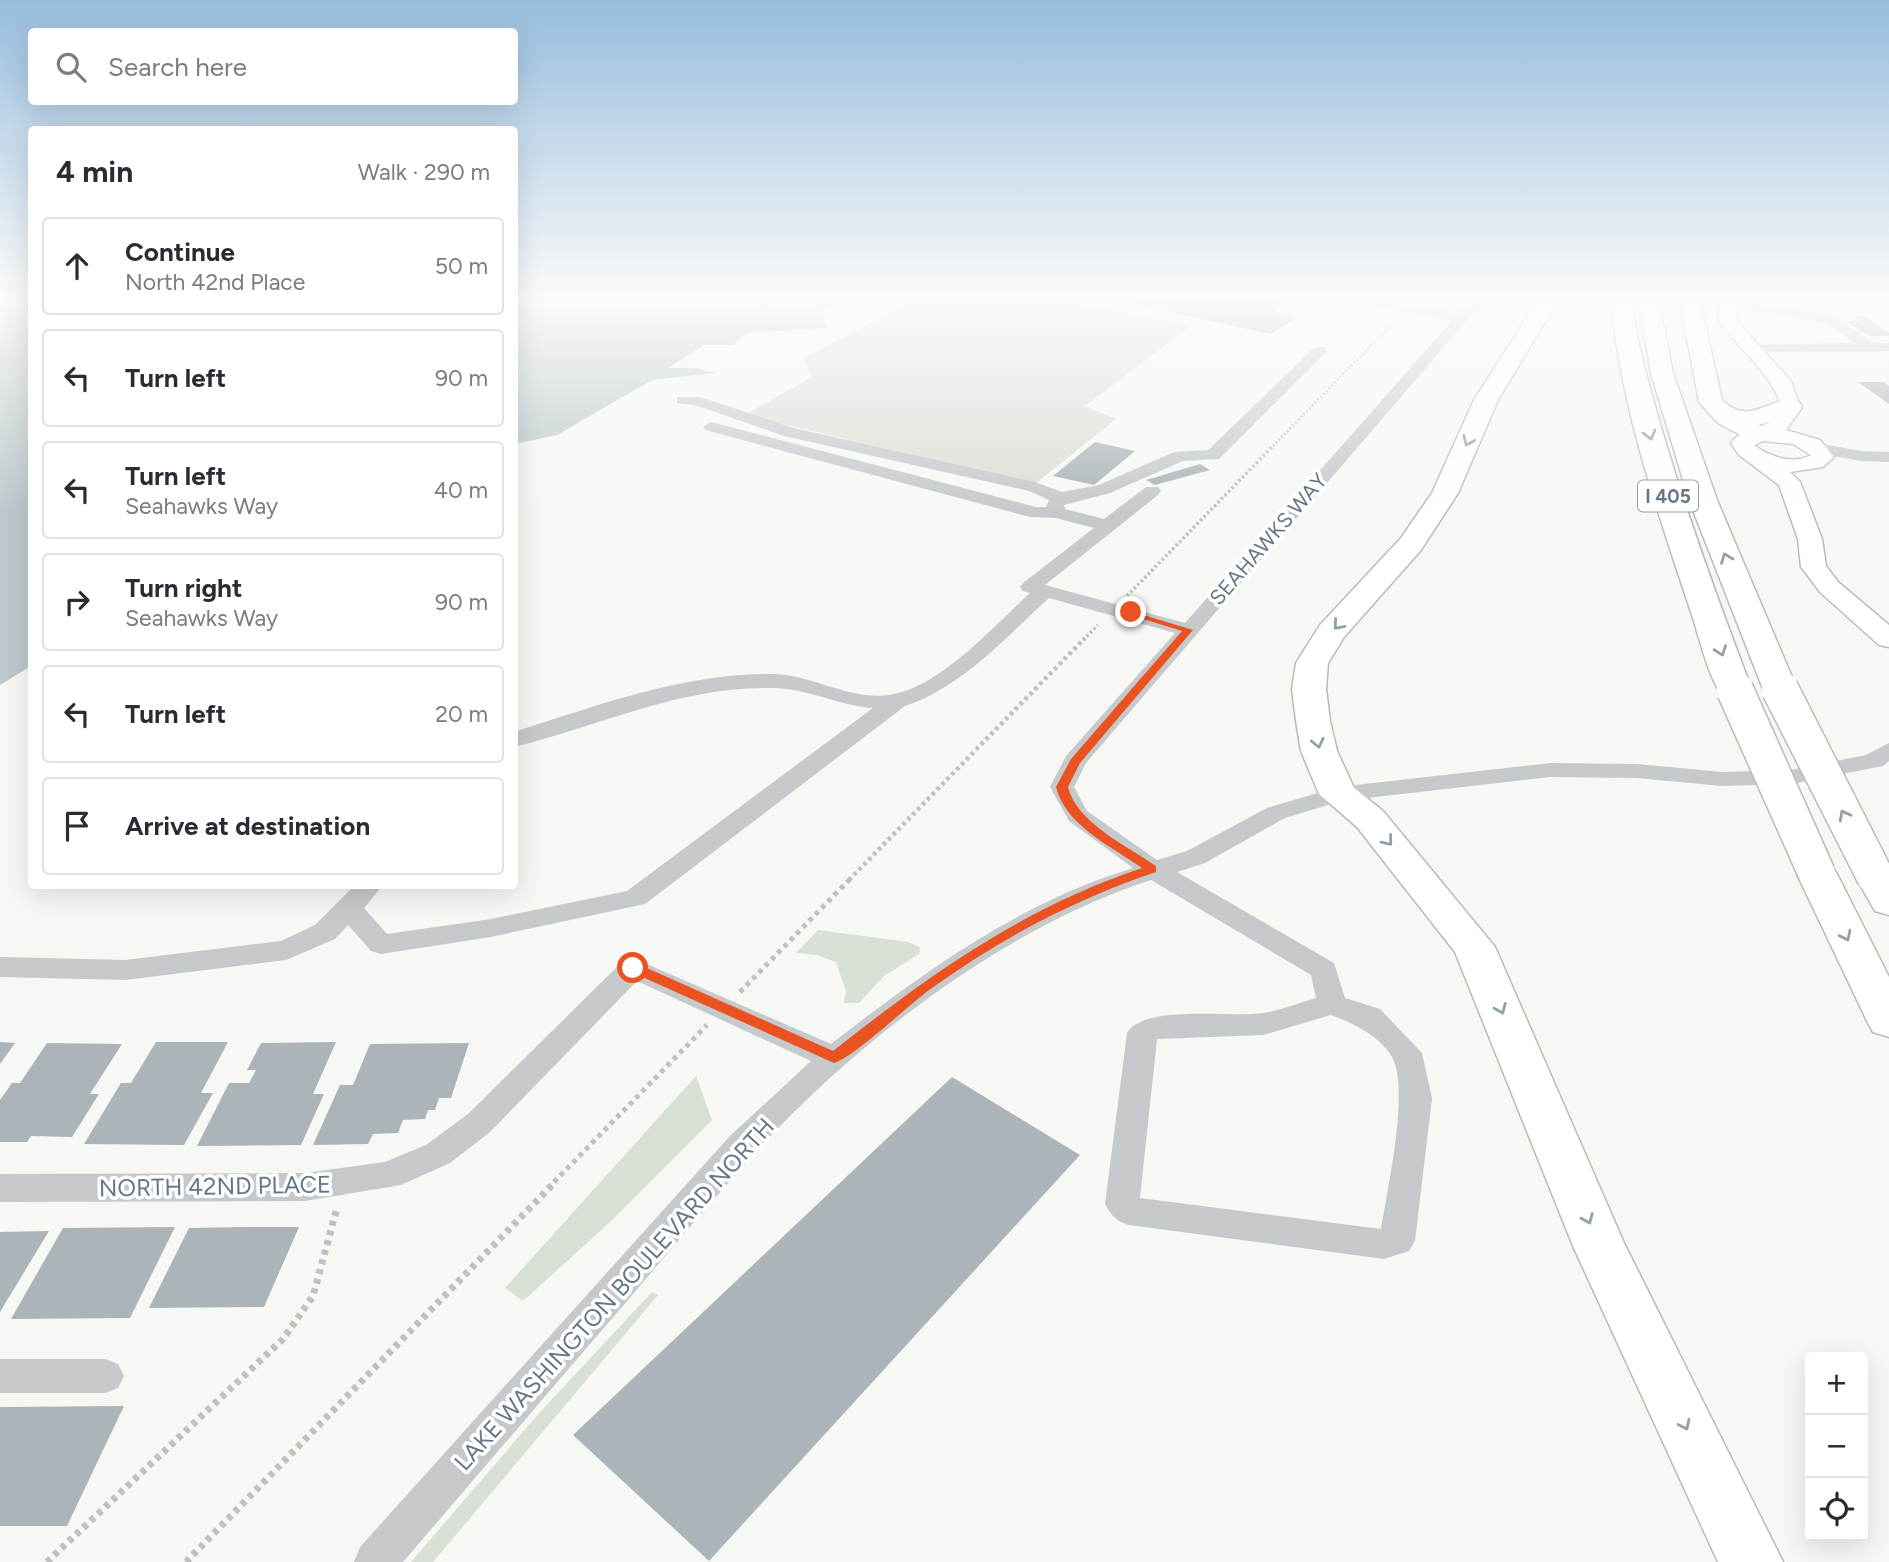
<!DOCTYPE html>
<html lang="en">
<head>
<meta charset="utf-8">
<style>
  body { margin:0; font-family:Figtree,sans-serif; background:#f2f2f3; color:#2b2b33 }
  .controls { position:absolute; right:21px; bottom:21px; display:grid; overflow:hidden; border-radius:7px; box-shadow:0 7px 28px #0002 }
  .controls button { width:63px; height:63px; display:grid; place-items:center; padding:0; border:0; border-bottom:2px solid #e1e1e2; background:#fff; color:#2b2b33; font:35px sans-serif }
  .stop { position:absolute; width:21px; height:21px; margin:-16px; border:5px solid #ea5321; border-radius:50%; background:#fff }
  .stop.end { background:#ea5321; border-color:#fff; box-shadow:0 2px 7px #0008 }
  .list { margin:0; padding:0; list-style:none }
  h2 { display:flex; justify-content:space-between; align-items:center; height:91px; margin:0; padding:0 28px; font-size:30px }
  h2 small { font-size:23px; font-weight:400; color:#7c7c81 }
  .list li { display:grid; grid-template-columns:46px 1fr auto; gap:21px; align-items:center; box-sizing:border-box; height:98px; margin:0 14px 14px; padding:0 14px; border:2px solid #e1e1e2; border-radius:7px }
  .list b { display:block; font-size:26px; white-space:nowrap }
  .list p { margin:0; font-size:23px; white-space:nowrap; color:#7c7c81 }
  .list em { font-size:23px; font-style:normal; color:#7c7c81 }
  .icon { flex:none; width:38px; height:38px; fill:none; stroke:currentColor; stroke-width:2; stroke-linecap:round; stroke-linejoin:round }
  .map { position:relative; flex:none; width:1889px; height:1562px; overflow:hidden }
  .search { position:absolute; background:#fff; box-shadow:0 7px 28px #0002; left:28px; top:28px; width:490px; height:77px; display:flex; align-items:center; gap:18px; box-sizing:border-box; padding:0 24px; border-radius:7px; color:#7c7c81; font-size:26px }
  .panel { position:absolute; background:#fff; box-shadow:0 7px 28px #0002; left:28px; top:126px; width:490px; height:763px; border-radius:7px }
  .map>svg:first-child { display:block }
</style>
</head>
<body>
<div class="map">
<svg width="1889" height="1562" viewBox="0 0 1889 1562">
  <rect width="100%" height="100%" fill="#f7f7f4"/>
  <g fill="#d8dfd5">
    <polygon points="919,297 1038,297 1192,325 1085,406 1116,419 1035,484 745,415 812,377 804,358"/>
    <polygon points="818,930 908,942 920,947 919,954 884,976 859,1003 844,1003 846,991 836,962 817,955 796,953"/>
    <polygon points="696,1076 712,1120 608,1224 523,1301 505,1288"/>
    <polygon points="652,1292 658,1295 433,1562 411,1562 541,1411"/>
  </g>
  <g fill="#bcc8cc">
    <polygon points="0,297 32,297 31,666 0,685"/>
    <polygon points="515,297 864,297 822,310 827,328 747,333 733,345 704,345 668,368 694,368 716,373 652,380 557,435 515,444"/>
  </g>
  <g fill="#abb4b9">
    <polygon points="1101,297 1297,297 1273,312 1298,317 1271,334"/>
    <polygon points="1852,316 1865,316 1889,333 1889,336 1869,336 1846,321 1861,321"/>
    <polygon points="1858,382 1884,382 1889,386 1889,404"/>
    <polygon points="1095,442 1135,451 1094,485 1053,476"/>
    <polygon points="1200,464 1210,470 1155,485 1146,480"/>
    <polygon points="0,1042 15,1043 0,1064"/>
    <polygon points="156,1042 228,1042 201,1093 213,1093 184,1145 84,1144 121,1083 131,1083"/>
    <polygon points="336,1042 313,1094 324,1094 301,1145 197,1146 229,1083 249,1083 256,1070 247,1070 261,1043"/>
    <polygon points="47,1043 122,1044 90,1094 99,1094 72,1137 31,1136 27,1142 0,1142 0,1100 12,1083 20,1083"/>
    <polygon points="469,1043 451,1098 439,1098 435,1110 428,1110 425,1119 403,1120 398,1133 373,1134 368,1144 313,1145 340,1085 353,1085 370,1044"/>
    <polygon points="952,1077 1080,1155 709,1561 573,1435"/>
    <polygon points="175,1227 130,1318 11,1319 63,1228"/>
    <polygon points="244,1227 299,1227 264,1307 149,1308 189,1228"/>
    <polygon points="49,1231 0,1312 0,1232"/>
    <polygon points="124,1406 67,1526 0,1526 0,1407"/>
  </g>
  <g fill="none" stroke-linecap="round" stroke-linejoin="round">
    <g stroke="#b8bcc0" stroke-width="3">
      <path id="major" d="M1723,297H1740L1736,319L1740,325L1791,381L1801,409L1786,430L1820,440L1834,457L1823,467L1790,472L1800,482L1822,539L1826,566L1838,582L1889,625V647L1879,645L1820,592L1805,572L1801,567L1798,539L1779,485L1739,455L1731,443C1741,428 1764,430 1777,416C1795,395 1729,339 1718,319ZM1763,441L1793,444L1811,455C1793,465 1770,457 1754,445Z"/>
    </g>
    <g stroke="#b7bbbe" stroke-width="3">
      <g id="highway">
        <polygon points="1540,297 1560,297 1498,400 1458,493 1421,550 1344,637 1328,663 1326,689 1330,721 1337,751 1354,788 1383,811 1495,947 1624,1243 1783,1562 1718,1562 1573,1246 1455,952 1357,827 1319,794 1301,751 1296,721 1292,689 1296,663 1320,625 1401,538 1432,493 1474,400"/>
        <path d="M1611,297H1631C1636,342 1649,384 1661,427C1687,516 1719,603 1752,690L1747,697L1735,700L1723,697C1707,674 1700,639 1691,612C1658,513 1619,402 1611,297Z"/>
        <polygon points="1638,297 1658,297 1673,373 1717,500 1797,689 1792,696 1780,699 1768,696 1763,689 1689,500 1651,373"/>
        <path d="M1679,297H1699L1722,400C1751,428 1771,394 1798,401L1802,406L1783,418L1759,425L1771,435L1768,440H1750L1718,423L1699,402Z"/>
        <polygon points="1817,861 1831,865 1837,874 1889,977 1889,1037 1873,1032 1867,1021 1797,874 1803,865"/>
        <polygon points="1875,863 1889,867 1889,915 1875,911 1855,876 1861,867"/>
      </g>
    </g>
    <polyline stroke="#bec1c3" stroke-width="2.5" stroke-dasharray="2 2" stroke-linecap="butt" points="1270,449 1394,322"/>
    <g stroke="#bec1c3" stroke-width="3.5" stroke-dasharray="2.5 2.5" stroke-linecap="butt">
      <polyline points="1127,596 1272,447"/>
      <polyline points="1083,640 1098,625"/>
    </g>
    <polyline stroke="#bec1c3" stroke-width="4.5" stroke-dasharray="3.5 3.5" stroke-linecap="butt" points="849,880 1085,638"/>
    <g stroke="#bec1c3" stroke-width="5" stroke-dasharray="4.5 4.5" stroke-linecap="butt">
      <polyline points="740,992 851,878"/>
      <polyline points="554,1182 707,1025"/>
    </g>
    <g stroke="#bec1c3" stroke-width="7" stroke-dasharray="5 5" stroke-linecap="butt">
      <polyline points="47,1562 283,1339 313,1296 337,1208"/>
      <polyline points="186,1562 556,1181"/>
    </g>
    <g fill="#c5c9cc" fill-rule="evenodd">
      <path d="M1350,297L1458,313L1473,297H1487L1086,763L1074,787L1087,811L1157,860L1187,851L1267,808L1338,787L1550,763L1637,764L1722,772L1791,770L1866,755L1889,743V761L1883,766L1791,784L1722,786L1637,778L1550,777L1341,801L1285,818L1205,863L1177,872L1334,963L1345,998L1380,1009L1422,1053L1432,1098L1415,1241L1409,1251L1384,1259L1129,1225C1116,1221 1111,1216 1105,1204L1127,1033C1144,1004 1231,1018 1263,1013C1281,1010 1299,1003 1316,998L1311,975L1151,880C1005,927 854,1043 751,1157C709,1204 668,1253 627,1301C552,1388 478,1475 403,1562H354L360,1547L729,1137L811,1061L637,981L490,1132L450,1163L401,1185L305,1201L0,1202V1174L305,1173L385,1162L426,1145L468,1114L623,961L633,958L831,1044C925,971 1019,903 1133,868L1069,821L1050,787L1066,756L1175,633L1049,598C1005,638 963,686 905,706L645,904L491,937L381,954L371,951L348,925L335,939L286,960L125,980L0,977V957L125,960L281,941L315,925L354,886H382L364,908L387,934L491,919L627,891L873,708C839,706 807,688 773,688C681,686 602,725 514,747V732C599,705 684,673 774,674C814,675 854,703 894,694C942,685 995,625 1030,593L1023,591L1020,587L1023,583L1094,528L1056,518L1030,517L705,430L703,427L711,422L1036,507H1046L1049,500L1029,491L784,436L698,406L677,403V397H700L794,428L1035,482L1062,492L1099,485L1174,452L1208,450L1315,347H1325V353L1219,459L1183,461L1110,493L1064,505L1065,509L1104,519L1146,487H1158L1161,491L1158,495L1045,585L1185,623L1452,321L1355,303L1350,302ZM1331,1015C1353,1023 1380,1036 1392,1057C1410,1089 1387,1191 1381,1229L1140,1198L1157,1039L1263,1035Z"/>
      <polygon points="1729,299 1836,317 1873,343 1889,343 1889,351 1744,352 1744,346 1749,345 1854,343 1827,323 1724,306 1722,303"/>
      <polygon points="1817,443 1861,451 1889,452 1889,462 1861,461 1811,452 1809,448 1811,444"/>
      <polygon points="0,1359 105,1359 118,1364 124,1376 118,1388 105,1393 0,1393"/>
    </g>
    <use href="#major" fill="#fff" fill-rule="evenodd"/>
    <use href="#highway" fill="#fff" fill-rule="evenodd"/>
    <g stroke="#b7bbbe" stroke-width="39" stroke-linecap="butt">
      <g id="highway-bridge">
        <polyline points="1780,689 1875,876"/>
        <polyline points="1735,690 1817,874"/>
      </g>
    </g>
    <use href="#highway-bridge" stroke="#fff" stroke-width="36"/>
  </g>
  <defs><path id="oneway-chevron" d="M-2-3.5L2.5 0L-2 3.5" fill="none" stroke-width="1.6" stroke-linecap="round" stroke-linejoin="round" transform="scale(1.75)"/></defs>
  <g stroke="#93a0ab">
    <use href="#oneway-chevron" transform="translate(1650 435) rotate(75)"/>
    <use href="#oneway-chevron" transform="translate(1468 441) rotate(114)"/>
    <use href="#oneway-chevron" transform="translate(1726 558) rotate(-111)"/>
    <use href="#oneway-chevron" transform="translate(1338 625) rotate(131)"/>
    <use href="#oneway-chevron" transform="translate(1721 651) rotate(70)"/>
    <use href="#oneway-chevron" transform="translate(1318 743) rotate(77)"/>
    <use href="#oneway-chevron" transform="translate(1844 815) rotate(-118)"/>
    <use href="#oneway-chevron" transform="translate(1388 841) rotate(51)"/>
    <use href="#oneway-chevron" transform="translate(1846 936) rotate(64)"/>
    <use href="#oneway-chevron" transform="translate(1501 1009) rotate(67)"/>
    <use href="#oneway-chevron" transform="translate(1588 1219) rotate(67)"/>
    <use href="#oneway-chevron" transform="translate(1685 1425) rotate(64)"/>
  </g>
  <linearGradient id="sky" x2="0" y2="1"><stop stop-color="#96bcdd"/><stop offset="0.58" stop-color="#fbfbfa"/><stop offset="1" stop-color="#fbfbfa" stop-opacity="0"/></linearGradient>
  <rect width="1889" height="515" fill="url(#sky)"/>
  <path fill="#ea5321" d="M1127,610L1193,630L1080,763L1068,787C1077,823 1127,846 1156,866V872C1076,899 1001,938 932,988C909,1004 856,1056 834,1063L629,971V964H638L833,1051C932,973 1021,909 1142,868C1112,847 1065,825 1056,787L1071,759L1182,631L1127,614Z"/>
  <g text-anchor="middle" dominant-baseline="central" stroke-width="7" stroke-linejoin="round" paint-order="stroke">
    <rect fill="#fff" stroke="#93a0ab" stroke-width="2" x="1638" y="480.5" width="60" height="31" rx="5"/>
    <g font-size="19" font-weight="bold" fill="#657787">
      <text x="1668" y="496">I 405</text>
    </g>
    <g font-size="21" fill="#657787" stroke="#fff">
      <text transform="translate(1268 539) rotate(-49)">SEAHAWKS WAY</text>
    </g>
    <g font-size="24" fill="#657787" stroke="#fff">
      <text transform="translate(215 1186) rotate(-1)">NORTH 42ND PLACE</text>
      <text transform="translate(614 1294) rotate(-48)">LAKE WASHINGTON BOULEVARD NORTH</text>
    </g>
  </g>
</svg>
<div class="controls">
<button>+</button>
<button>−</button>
<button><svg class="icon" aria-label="locate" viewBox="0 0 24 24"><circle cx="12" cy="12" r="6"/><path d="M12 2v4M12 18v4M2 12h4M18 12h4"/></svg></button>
</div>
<div class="stop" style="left:633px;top:968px"></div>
<div class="stop end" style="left:1131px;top:612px"></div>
<div class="search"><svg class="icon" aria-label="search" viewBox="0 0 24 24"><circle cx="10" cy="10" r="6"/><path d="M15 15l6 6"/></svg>Search here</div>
<section class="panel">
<h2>4 min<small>Walk · 290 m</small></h2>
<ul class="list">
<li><svg class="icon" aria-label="ahead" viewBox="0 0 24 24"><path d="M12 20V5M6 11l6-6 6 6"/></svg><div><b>Continue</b><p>North 42nd Place</p></div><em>50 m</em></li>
<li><svg class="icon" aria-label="left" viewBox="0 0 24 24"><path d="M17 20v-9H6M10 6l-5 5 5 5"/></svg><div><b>Turn left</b></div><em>90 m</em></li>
<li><svg class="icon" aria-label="left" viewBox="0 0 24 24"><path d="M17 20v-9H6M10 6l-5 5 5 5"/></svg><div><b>Turn left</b><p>Seahawks Way</p></div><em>40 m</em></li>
<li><svg class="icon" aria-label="right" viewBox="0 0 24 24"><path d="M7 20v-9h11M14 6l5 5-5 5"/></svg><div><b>Turn right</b><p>Seahawks Way</p></div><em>90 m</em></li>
<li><svg class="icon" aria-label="left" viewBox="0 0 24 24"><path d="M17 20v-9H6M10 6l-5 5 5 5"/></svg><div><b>Turn left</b></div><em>20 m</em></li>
<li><svg class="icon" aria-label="arrive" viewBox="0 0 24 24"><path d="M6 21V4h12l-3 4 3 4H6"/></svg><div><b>Arrive at destination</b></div></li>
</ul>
</section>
</div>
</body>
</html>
